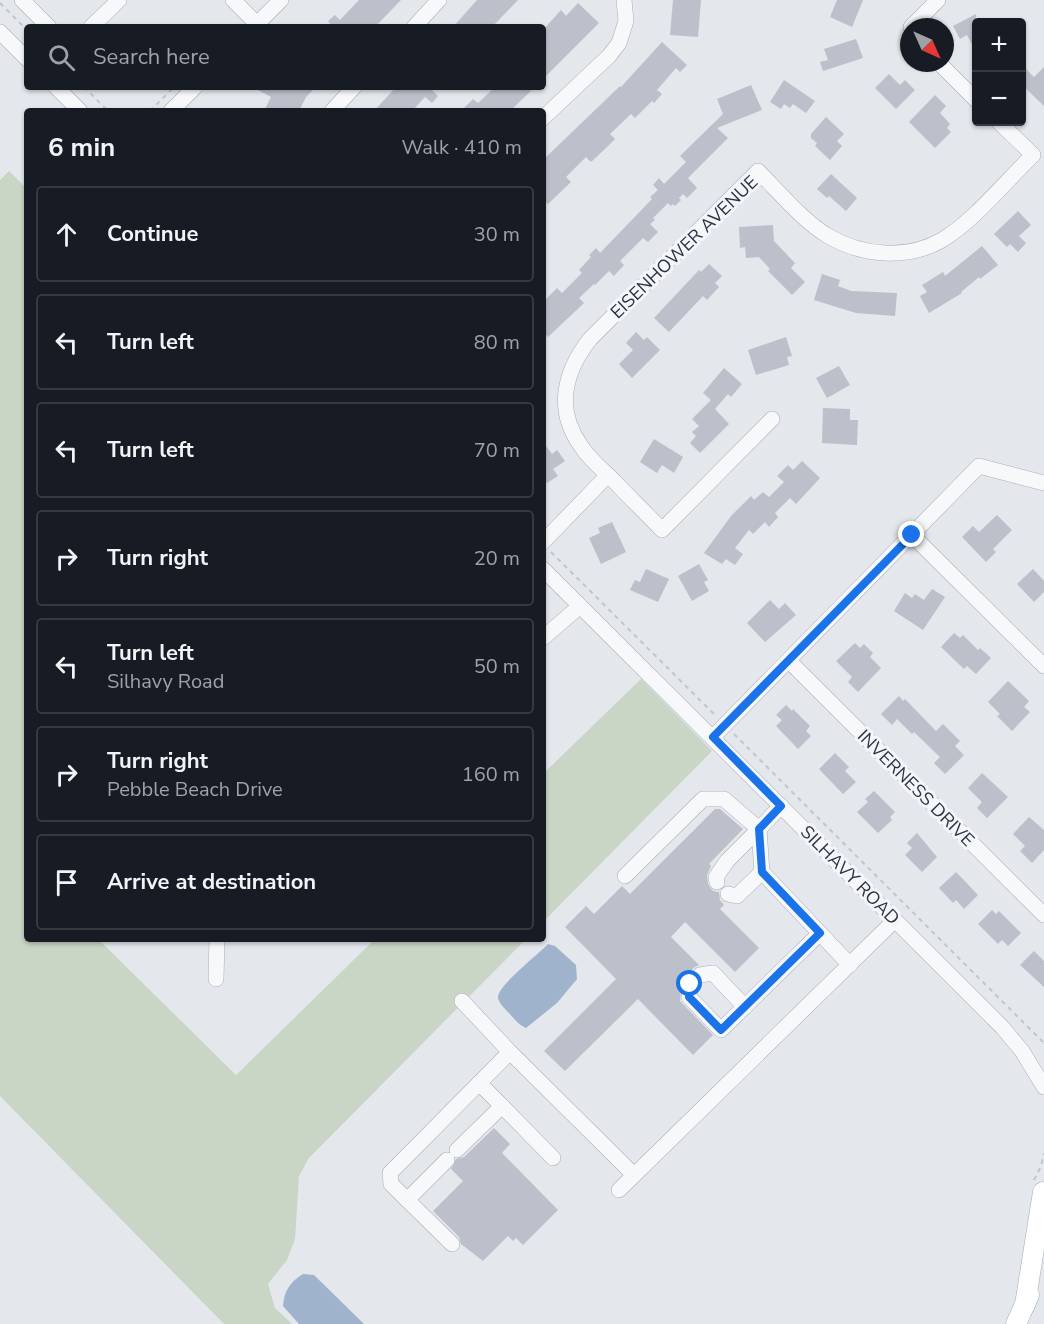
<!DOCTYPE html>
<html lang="en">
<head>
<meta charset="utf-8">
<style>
  body { margin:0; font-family:"Nunito Sans",sans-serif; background:#242831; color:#f1f3f6 }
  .controls { position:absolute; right:18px; top:18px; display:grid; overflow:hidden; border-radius:6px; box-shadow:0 2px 4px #0004 }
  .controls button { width:54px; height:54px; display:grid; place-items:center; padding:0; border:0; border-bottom:2px solid #363941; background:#171b24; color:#f1f3f6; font:30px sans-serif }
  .compass { position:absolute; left:900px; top:18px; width:54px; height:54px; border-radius:50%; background:#171b24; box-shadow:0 2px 4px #0004; rotate:135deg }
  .stop { position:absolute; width:18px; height:18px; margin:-14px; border:4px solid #1a73e8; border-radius:50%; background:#fff }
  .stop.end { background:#1a73e8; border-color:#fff; box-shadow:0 2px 6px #0008 }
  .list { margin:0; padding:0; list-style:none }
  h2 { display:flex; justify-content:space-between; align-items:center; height:78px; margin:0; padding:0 24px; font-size:26px }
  h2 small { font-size:20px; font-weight:400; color:#9ea1a6 }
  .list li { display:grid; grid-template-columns:39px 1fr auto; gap:18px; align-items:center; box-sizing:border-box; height:96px; margin:0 12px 12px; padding:0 12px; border:2px solid #363941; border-radius:6px }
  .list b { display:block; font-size:22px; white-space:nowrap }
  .list p { margin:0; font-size:20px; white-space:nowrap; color:#9ea1a6 }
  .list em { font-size:20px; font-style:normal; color:#9ea1a6 }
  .icon { flex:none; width:33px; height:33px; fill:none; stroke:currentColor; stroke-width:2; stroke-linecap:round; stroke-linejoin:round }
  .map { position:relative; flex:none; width:1044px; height:1324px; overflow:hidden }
  .search { position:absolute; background:#171b24; box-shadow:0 2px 4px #0004; left:24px; top:24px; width:522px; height:66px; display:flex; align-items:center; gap:15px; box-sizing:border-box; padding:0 21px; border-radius:6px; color:#9ea1a6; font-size:22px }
  .panel { position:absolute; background:#171b24; box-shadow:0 2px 4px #0004; left:24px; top:108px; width:522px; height:834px; border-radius:6px }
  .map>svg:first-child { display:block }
</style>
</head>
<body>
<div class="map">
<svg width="1044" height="1324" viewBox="0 0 1044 1324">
  <rect width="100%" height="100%" fill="#e4e7ec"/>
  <g fill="#c9d6c5">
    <polygon points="9,171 27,189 27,939 98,939 236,1075 375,939 526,939 309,1158 299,1176 295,1239 287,1260 268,1284 275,1308 292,1324 224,1324 0,1096 0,180"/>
    <polygon points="641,679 712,751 543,922 543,774"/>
  </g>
  <g fill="#9fb4cc">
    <path d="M548,944L555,946L576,965L577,979L557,1003L526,1028C519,1025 514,1019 509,1013C505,1009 499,1003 498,998C496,987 539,954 548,944Z"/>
    <path d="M303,1274L314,1275L364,1324H299L283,1306C284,1291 290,1282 303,1274Z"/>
  </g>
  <g fill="#bbc0ca">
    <polygon points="359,0 401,0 375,27 333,27 328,21 335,15 340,20"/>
    <polygon points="477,0 518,0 492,27 453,27"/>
    <polygon points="673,0 701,0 698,37 670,35"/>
    <polygon points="837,0 863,0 852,27 830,17"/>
    <polygon points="578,3 599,23 543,79 543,30 561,10 566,16"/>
    <polygon points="976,14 976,52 967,35 960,39 953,26"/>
    <polygon points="856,39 863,58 823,71 820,62 828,60 824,49"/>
    <polygon points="662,42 687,65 680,72 676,68 657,90 662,94 654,103 652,101 635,118 631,114 610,134 615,139 606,148 591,162 586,157 566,177 571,182 548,204 543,199 543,160 620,86 621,87"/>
    <polygon points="1022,65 1034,77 1044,67 1044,106 1022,85"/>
    <polygon points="889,74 900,85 905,80 915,90 896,109 875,88"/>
    <polygon points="784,80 815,101 806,113 793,104 790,108 784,104 781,109 770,102"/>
    <polygon points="751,85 762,110 717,128 728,138 688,178 697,188 687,198 683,194 679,198 681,200 675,206 673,204 671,206 668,203 653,218 655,220 650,224 658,232 648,242 643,238 620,261 624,265 614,276 609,271 595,285 594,284 579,298 584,303 548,337 543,332 543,302 557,288 562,293 582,273 579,270 591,257 589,255 596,248 600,253 652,199 650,197 658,190 653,185 659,178 664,184 686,162 680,156 723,114 717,99"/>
    <polygon points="252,87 316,87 306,97 299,111 264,111 271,97"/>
    <polygon points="396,87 435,87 432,90 438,96 432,103 425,97 412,111 374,111"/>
    <polygon points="495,87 535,87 510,111 461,111 473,99 478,103"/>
    <polygon points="935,95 946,106 940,113 950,124 947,128 951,132 935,148 909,122"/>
    <polygon points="826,117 844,134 837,141 842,146 830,160 815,146 817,143 811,138 811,134"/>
    <polygon points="831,174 857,198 846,211 829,196 827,198 817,189"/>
    <polygon points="1018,211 1031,225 1019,236 1026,243 1018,252 1010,244 1007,247 994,234"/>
    <polygon points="773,225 774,241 795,263 791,268 805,282 792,295 768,271 770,269 759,257 746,258 745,247 740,248 739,227"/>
    <polygon points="982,246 998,265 980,279 979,277 961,292 962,293 929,313 920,296 927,292 922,285 943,272 945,276"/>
    <polygon points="709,264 722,276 715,283 719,287 707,300 703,296 669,332 654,318 699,270 701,272"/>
    <polygon points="822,274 840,280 838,286 851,291 897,293 895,316 856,313 814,300"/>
    <polygon points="636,332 644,340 647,337 660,350 632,378 619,364 633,350 626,343"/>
    <polygon points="786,337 792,356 787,357 789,365 756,375 748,350"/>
    <polygon points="839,366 850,385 827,398 816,378"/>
    <polygon points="724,368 742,384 731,397 728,394 715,409 729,424 700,453 690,443 696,436 692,432 699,426 692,419 711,400 703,393"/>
    <polygon points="823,408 850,409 850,420 858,420 857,445 822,443"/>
    <polygon points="654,439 683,457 674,473 662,465 657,473 640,462"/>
    <polygon points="543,442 552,454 557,450 565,461 553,469 558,476 547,483 543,477"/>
    <polygon points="802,461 820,478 796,504 790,498 775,513 778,517 769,527 765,522 753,534 749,530 735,548 743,554 735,565 726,559 722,564 704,553 731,516 751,496 754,500 763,492 769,497 784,482 777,476 788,465 793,470"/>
    <polygon points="997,515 1012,530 993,549 996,552 986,562 962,537 973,526 979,532"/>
    <polygon points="612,522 626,552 601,564 589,538 600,533 598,528"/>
    <polygon points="699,564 708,580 704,582 709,591 692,601 678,576"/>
    <polygon points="646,569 669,579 658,602 630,590 635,580 640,582"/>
    <polygon points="1033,569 1044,581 1044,592 1034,602 1017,584"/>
    <polygon points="932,589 945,597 923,630 894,611 905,593 912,598 915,594 924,600"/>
    <polygon points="770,600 779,609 785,603 796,615 765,642 747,623"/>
    <polygon points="954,633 960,638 963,635 978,650 980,648 991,658 976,674 967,666 964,669 941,647"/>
    <polygon points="855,643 860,648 864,644 873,653 870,657 881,668 858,692 848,682 852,677 836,661"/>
    <polygon points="1008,681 1029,701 1024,707 1030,712 1012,731 997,716 1000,714 988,702"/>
    <polygon points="899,696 903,701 905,699 936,731 943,724 960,741 955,746 964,755 945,774 934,763 940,757 914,732 912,734 897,719 892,725 881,714"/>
    <polygon points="786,705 792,711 793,709 810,726 806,731 811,736 798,749 776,726 782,720 776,715"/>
    <polygon points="835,753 849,767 845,771 856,782 843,794 819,769"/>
    <polygon points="982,773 1008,797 987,818 977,808 982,802 968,788"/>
    <polygon points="874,791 895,812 890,817 892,820 878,833 857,812 868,802 865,799"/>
    <polygon points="715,809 720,809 743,829 709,864 711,866 707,875 708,884 713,891 719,892 720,900 724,905 720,909 759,948 735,972 685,922 671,937 699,965 693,968 691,974 682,979 680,1001 713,1035 693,1055 638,999 565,1071 544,1051 616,979 565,927 586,906 594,914 622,886 630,894"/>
    <polygon points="1029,817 1044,830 1044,850 1032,863 1020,851 1025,846 1013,834"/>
    <polygon points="917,833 937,857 922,872 905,855 912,848 907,843"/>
    <polygon points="956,872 978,895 964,909 956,900 953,903 939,888"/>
    <polygon points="992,910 996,914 999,911 1021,933 1008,946 1002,940 998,944 978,924"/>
    <polygon points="1034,951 1044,961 1044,987 1020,965"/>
    <polygon points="494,1128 510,1144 502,1153 558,1210 523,1245 516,1238 513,1241 508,1236 483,1261 461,1244 459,1237 433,1211 463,1181 451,1169 456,1159 464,1157"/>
  </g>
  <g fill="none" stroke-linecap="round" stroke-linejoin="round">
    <g stroke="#a9aeb7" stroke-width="16">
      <g id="minor">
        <polyline points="22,0 49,27"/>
        <polyline points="233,0 257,24"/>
        <polyline points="91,27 119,0"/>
        <polyline points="254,27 281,0"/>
        <polyline points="414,27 439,0"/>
        <polyline points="911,27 938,0"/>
        <polyline points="0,32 27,59"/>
        <polyline points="939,63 976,100"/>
        <polyline points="56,87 80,111"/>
        <polyline points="171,111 195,87"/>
        <polyline points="332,111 354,87"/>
        <polyline points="543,118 609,56 619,43 626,21 624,0"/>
        <path d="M772,419L662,530C646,513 629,497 613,480C602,469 589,459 581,446C555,410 564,372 590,339L758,171C779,192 803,221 828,236C862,256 908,260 942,240C974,221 1006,181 1033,155L999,122"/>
        <polyline points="912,535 1044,666"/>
        <polyline points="543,542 608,475"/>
        <polyline points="543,569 1002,1027 1022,1051 1044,1087"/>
        <polyline points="543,638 580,606"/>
        <polyline points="789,661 1044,915"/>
        <polyline points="713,737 979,466 1044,483"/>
        <polyline points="781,806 759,829 762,872 850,965"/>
        <polyline points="625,876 703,799 724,799 759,829 727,861 716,877 717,882"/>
        <polyline points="728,894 737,896 762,872"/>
        <polyline points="700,975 713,973 745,1007"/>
        <polyline points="216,979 217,939"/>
        <polyline points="690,984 689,997 721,1030 820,933"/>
        <polyline points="462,1001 510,1052 634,1175"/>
        <polyline points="502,1106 553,1158"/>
        <polyline points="457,1150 502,1106 479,1083"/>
        <polyline points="619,1190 895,920"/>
        <polyline points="407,1200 447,1160"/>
        <polyline points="452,1244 391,1184 390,1173 510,1052"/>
      </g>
    </g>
    <g stroke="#a3abb8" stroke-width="21">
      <g id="major">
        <polyline points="1025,1305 1043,1192"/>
        <polyline points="1016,1324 1029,1295"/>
      </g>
    </g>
    <g stroke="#c2c5cb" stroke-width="2" stroke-dasharray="4.5 4.5" stroke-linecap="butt">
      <polyline points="0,3 27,30"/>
      <polyline points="84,87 108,111"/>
      <polyline points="150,111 174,87"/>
      <polyline points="551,552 715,715"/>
      <polyline points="734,734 1044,1043"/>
      <polyline points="1034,1180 1041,1166 1044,1153"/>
    </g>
    <use href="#minor" stroke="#f7f8fa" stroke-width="15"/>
    <use href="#major" stroke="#fff" stroke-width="20"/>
  </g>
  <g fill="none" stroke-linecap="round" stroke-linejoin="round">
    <polyline stroke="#1a73e8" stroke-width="8" points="690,984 689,997 721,1030 820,933 762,872 759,829 781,806 713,737 912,535"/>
  </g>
  <g text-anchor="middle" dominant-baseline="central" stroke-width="6" stroke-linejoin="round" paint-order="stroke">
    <g font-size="18" fill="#2b3445" stroke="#f4f6f9">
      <text transform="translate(684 247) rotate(-44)">EISENHOWER AVENUE</text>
      <text transform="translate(916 788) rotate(45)">INVERNESS DRIVE</text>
      <text transform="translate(850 875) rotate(45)">SILHAVY ROAD</text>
    </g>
  </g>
</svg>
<div class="controls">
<button>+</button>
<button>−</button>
</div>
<svg class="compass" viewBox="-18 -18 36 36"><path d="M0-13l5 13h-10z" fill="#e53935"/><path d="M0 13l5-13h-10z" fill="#9ea1a6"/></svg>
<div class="stop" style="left:690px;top:984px"></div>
<div class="stop end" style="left:912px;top:535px"></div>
<div class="search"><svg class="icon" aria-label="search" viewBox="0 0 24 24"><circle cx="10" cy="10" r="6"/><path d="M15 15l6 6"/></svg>Search here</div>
<section class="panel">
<h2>6 min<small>Walk · 410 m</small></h2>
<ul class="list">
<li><svg class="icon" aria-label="ahead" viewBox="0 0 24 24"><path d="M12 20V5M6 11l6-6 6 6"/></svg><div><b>Continue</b></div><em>30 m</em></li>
<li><svg class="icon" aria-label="left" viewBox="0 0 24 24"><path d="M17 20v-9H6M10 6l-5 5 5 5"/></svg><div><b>Turn left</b></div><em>80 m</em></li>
<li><svg class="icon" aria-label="left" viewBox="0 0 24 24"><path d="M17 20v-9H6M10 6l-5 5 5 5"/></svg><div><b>Turn left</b></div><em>70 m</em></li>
<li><svg class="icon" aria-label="right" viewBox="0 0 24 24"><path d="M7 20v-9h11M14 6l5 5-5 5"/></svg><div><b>Turn right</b></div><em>20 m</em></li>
<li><svg class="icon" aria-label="left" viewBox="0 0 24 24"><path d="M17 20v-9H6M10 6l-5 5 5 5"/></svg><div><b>Turn left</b><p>Silhavy Road</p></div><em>50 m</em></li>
<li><svg class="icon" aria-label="right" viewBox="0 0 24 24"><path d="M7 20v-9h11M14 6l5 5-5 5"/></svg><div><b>Turn right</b><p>Pebble Beach Drive</p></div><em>160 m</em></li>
<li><svg class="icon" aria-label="arrive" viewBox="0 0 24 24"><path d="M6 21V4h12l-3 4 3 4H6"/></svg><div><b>Arrive at destination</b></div></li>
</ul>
</section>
</div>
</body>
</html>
